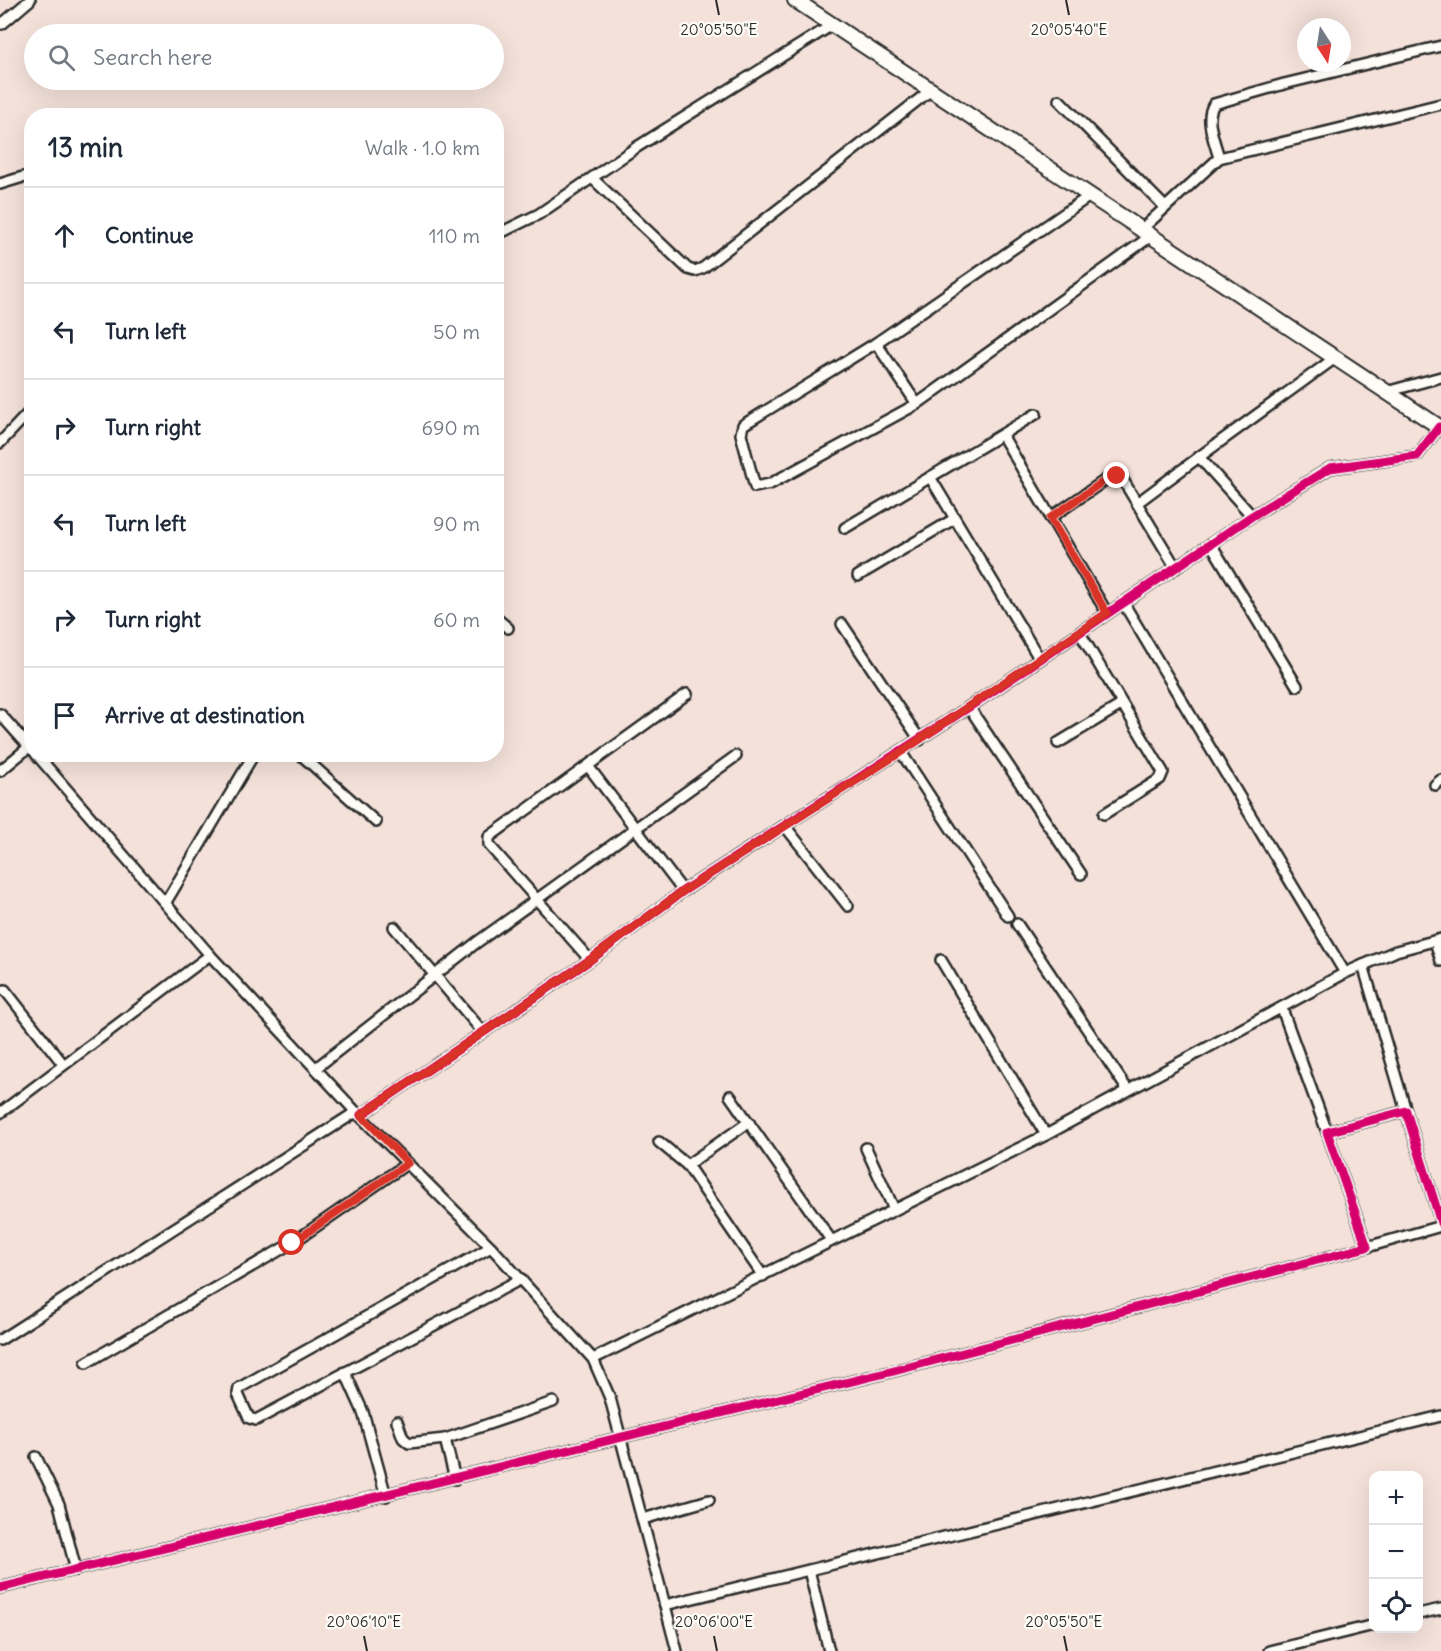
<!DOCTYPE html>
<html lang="en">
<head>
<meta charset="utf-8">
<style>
  body { margin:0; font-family:Delius,sans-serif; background:#f2f2f3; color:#1f2937 }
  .controls { position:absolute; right:18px; bottom:18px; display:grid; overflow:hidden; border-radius:12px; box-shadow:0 6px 24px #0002 }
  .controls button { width:54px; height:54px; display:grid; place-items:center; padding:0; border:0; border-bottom:2px solid #e0e1e3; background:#fff; color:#1f2937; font:30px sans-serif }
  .compass { position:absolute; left:1297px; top:18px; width:54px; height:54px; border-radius:50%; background:#fff; box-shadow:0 6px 24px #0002; rotate:168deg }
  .stop { position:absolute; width:18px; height:18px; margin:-14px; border:4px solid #d93025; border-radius:50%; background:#fff }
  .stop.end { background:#d93025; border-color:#fff; box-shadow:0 2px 6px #0008 }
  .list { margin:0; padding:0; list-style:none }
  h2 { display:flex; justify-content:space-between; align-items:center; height:78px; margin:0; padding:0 24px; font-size:26px }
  h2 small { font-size:20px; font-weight:400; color:#747a83 }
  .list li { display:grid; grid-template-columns:39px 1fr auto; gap:18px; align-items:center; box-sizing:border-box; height:96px; padding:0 24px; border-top:2px solid #e0e1e3 }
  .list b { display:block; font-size:22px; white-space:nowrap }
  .list em { font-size:20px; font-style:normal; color:#747a83 }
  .icon { flex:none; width:33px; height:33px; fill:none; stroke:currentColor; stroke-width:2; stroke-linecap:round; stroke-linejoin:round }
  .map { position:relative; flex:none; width:1441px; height:1651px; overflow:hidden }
  .search { position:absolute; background:#fff; box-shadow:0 6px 24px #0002; left:24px; top:24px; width:480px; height:66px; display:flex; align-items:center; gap:15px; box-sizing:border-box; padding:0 21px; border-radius:33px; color:#747a83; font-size:22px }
  .panel { position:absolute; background:#fff; box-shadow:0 6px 24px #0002; left:24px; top:108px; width:480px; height:654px; border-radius:24px }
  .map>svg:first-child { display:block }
</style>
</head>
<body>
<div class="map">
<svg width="1441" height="1651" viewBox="0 0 1441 1651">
  <rect width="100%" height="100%" fill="#f4e2da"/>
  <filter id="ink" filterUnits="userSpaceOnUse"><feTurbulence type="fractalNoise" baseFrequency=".0167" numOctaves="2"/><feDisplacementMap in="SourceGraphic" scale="12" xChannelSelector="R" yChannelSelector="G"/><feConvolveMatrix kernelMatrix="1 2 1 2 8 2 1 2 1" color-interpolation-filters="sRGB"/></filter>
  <g filter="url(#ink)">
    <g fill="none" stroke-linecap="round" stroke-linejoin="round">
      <g stroke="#2b2b2b" stroke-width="14">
        <g id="street">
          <polyline points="0,22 2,24 30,0"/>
          <polyline points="1059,100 1164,206"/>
          <polyline points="1219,158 1441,104"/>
          <polyline points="592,178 688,269 695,271 703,268 931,90"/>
          <polyline points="0,184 23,177 32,179"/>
          <polyline points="1091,195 876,343 743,425 741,434 755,487 770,484 917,404 1151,236"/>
          <path d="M1142,229L1219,158C1215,142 1204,119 1214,104L1284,84L1441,46"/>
          <polyline points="496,235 539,214 637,147 832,25"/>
          <polyline points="876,343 917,404"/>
          <polyline points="1386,392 1441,377"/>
          <polyline points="1002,435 1107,613"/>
          <polyline points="0,443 32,409"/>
          <polyline points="1199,457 1335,358"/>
          <polyline points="930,477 1039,658"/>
          <polyline points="1137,503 1199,457 1252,516"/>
          <polyline points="1050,518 1107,479 1117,476 1123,480 1176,568"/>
          <polyline points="845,528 1036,414"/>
          <polyline points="1211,544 1297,686"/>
          <polyline points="858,576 954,519"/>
          <polyline points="1124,604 1345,973"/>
          <polyline points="496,618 508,628"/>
          <polyline points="842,624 920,740"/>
          <polyline points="1080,633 1163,772 1160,779 1104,814"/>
          <polyline points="969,707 1081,874"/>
          <polyline points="0,714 32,750"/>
          <polyline points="1058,743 1121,705"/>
          <polyline points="901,752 1008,916"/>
          <polyline points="36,754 210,955 356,1112 491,1247 593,1359 610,1398 677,1651"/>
          <polyline points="300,754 376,822"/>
          <polyline points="588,766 683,891"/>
          <polyline points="0,771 29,747"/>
          <polyline points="1435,785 1441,780"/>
          <polyline points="785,826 848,906"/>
          <polyline points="166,902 254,754"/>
          <polyline points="1017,924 1127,1089"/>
          <polyline points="394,927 483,1032"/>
          <polyline points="1435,941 1441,961"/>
          <polyline points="590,960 489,845 489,837 687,694"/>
          <polyline points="941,960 1046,1135"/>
          <polyline points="1363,965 1406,1111"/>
          <polyline points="5,990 63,1064"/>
          <polyline points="1282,1009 1327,1132"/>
          <polyline points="316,1068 476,943 736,756"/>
          <polyline points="730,1096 831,1240"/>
          <polyline points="0,1113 210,955"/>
          <polyline points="361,1115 590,960 683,891 969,707 1252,516 1330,468 1417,456 1439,427"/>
          <polyline points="749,1122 687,1165 763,1276"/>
          <polyline points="659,1142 687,1165"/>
          <polyline points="866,1148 894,1209"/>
          <polyline points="491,1247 239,1388 238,1394 249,1418 256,1420 521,1279"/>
          <polyline points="1367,1247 1441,1226"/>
          <polyline points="0,1340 356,1112"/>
          <polyline points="593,1359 1046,1135 1345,973 1396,951 1441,939"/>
          <polyline points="86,1363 292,1243 408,1163"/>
          <polyline points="345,1372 363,1412 386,1496"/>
          <polyline points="397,1421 403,1438 409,1443 445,1439"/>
          <polyline points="36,1457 59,1504 76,1570"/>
          <polyline points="455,1479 445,1439 553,1402"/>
          <polyline points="643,1519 709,1500"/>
          <polyline points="809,1570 829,1651"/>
          <polyline points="0,1588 894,1371 1367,1247 1327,1132 1406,1111 1441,1223"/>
          <polyline points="665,1605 1441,1416"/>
          <polyline points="1418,1614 1441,1609"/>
          <polyline points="1269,1651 1374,1625"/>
        </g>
      </g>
      <g stroke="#2b2b2b" stroke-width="18">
        <polyline id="secondary" points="795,0 1441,428"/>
      </g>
      <use href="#street" stroke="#fdfcf7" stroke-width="9"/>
      <use href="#secondary" stroke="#fdfcf7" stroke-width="14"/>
      <g stroke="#fdfcf7" stroke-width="13">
        <g id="cycleway">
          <polyline points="361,1115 590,960 683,891 969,707 1252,516 1330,468 1417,456 1439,427"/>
          <polyline points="0,1588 894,1371 1367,1247 1327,1132 1406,1111 1441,1223"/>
        </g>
      </g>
      <use href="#cycleway" stroke="#d6006c" stroke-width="9"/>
    </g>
  </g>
  <g fill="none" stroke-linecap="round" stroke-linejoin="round" filter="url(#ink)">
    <polyline stroke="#d93025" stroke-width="8" points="292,1243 408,1163 361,1115 590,960 683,891 901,752 1107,613 1050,518 1107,479 1117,476"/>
  </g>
  <path fill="none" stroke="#2b2b2b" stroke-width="2" d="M716,0L719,15M1066,0L1069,15M364,1636L367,1651M714,1636L717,1651M1064,1636L1067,1651"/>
  <g font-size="15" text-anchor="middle" fill="#2b2b2b" stroke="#fdfcf7" stroke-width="4.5" stroke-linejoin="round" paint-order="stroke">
    <text x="719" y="35">20°05'50"E</text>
    <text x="1069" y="35">20°05'40"E</text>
    <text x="364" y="1627">20°06'10"E</text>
    <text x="714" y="1627">20°06'00"E</text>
    <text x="1064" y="1627">20°05'50"E</text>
  </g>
</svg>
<div class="controls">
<button>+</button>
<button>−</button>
<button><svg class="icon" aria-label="locate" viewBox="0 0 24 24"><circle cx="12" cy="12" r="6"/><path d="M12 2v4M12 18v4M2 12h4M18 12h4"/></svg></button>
</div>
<svg class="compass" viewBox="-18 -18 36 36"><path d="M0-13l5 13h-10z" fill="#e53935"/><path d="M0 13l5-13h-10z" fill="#747a83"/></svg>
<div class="stop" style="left:292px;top:1243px"></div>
<div class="stop end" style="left:1117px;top:476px"></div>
<div class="search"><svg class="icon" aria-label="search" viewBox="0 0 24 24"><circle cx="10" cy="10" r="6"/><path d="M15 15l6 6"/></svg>Search here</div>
<section class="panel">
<h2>13 min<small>Walk · 1.0 km</small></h2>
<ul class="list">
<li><svg class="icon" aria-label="ahead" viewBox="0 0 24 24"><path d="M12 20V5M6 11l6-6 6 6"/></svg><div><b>Continue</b></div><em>110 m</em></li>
<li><svg class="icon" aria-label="left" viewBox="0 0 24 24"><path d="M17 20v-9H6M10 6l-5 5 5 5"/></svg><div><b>Turn left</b></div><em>50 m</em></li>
<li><svg class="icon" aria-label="right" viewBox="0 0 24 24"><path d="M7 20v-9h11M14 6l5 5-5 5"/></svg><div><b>Turn right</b></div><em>690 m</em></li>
<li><svg class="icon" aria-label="left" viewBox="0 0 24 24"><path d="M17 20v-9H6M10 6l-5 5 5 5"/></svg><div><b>Turn left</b></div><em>90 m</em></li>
<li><svg class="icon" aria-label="right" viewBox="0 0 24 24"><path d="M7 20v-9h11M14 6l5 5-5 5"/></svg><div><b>Turn right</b></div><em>60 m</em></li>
<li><svg class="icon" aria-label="arrive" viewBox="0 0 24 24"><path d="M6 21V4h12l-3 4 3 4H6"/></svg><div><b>Arrive at destination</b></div></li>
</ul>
</section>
</div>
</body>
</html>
